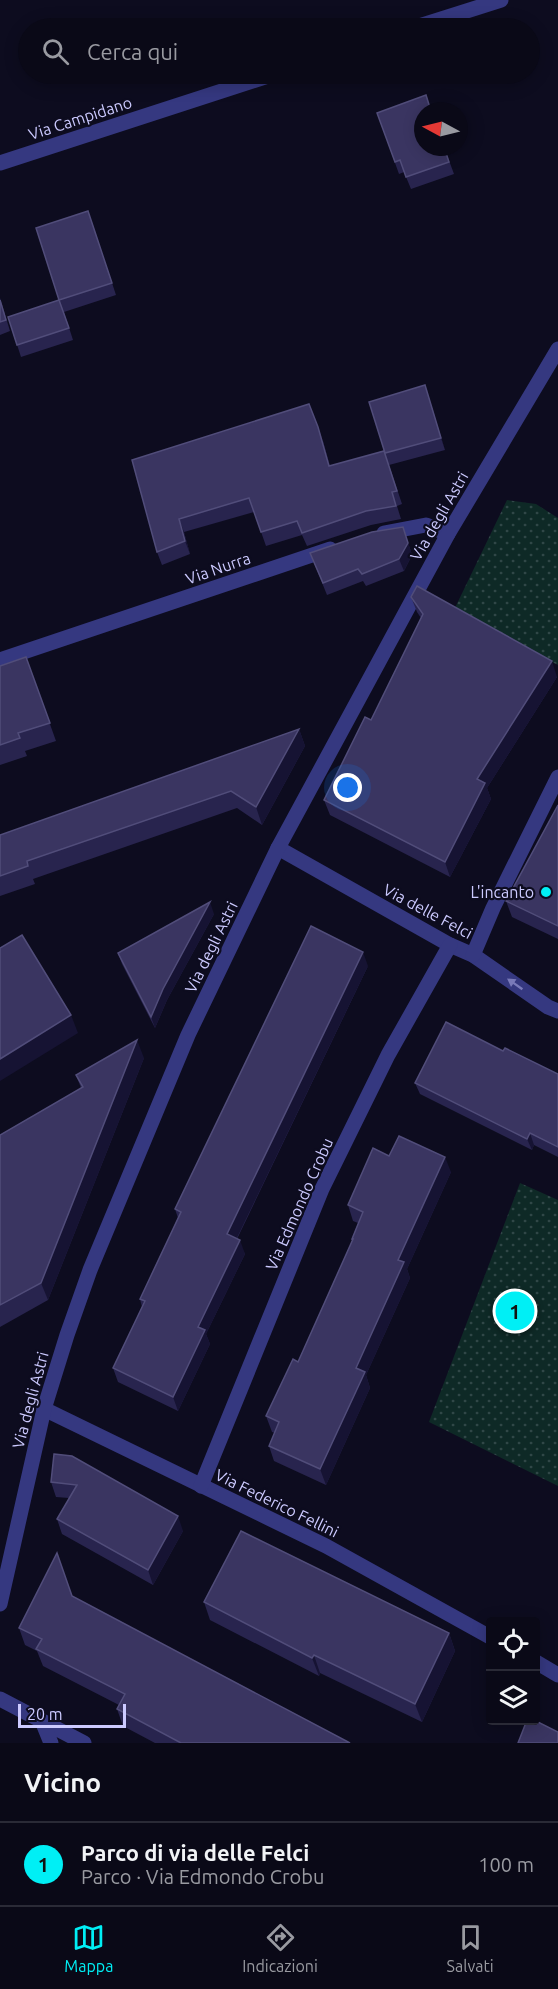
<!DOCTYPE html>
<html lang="it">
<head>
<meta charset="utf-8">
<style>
  body { margin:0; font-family:Ubuntu,sans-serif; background:#181724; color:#f1f3f6 }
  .controls { position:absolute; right:18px; bottom:18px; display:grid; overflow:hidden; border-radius:6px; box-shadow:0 3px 15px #0003 }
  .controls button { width:54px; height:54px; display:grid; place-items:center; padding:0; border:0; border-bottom:2px solid #2a2a36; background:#0a0917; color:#f1f3f6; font:30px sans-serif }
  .compass { position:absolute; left:414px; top:102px; width:54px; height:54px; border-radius:50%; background:#0a0917; box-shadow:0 3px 15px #0003; rotate:277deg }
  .scale { position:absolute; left:18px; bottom:15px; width:108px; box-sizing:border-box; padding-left:6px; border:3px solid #cccaff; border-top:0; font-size:16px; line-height:21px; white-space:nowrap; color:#cccaff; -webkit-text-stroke:4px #0d0c1f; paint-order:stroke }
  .you { position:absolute; left:348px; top:788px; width:21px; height:21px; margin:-15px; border:4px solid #fff; border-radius:50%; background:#1a73e8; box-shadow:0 0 0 9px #1a73e833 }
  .badge { display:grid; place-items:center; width:39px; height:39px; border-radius:50%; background:#00eff5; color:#111; font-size:20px; font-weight:700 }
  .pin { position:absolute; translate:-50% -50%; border:3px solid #fff; box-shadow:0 2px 6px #0006 }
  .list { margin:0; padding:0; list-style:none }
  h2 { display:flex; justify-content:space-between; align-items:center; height:78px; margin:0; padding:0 24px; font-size:26px }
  h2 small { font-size:20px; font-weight:400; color:#999aa1 }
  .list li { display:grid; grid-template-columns:39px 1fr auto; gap:18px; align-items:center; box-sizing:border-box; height:84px; padding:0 24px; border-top:2px solid #2a2a36 }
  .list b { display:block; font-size:22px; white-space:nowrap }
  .list p { margin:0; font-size:20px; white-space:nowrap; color:#999aa1 }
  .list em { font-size:20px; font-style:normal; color:#999aa1 }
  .icon { flex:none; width:33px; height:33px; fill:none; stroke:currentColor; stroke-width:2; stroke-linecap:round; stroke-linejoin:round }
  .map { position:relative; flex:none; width:558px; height:1743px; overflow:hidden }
  .search { position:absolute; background:#0a0917; box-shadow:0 3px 15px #0003; left:18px; right:18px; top:18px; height:66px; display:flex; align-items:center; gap:15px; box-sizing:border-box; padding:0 21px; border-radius:33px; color:#999aa1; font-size:22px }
  .sheet { height:162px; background:#0a0917 }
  nav { display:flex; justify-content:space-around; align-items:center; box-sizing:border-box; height:84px; border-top:2px solid #2a2a36; background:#0a0917; font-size:16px; color:#999aa1 }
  nav a { display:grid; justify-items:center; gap:3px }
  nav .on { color:#00eff5 }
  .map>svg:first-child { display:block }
</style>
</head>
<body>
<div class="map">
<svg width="558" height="1743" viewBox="0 0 558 1743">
  <defs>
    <pattern id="park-dots" width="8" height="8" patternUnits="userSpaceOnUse" patternTransform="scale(1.5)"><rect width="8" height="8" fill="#0e2926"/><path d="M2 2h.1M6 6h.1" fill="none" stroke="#304747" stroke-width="1.8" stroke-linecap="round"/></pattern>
  </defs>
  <rect width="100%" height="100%" fill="#0d0c1f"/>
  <g fill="url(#park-dots)">
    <polygon points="507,500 536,504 558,518 558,665 453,612"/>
    <polygon points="520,1183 558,1200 558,1486 429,1422"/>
  </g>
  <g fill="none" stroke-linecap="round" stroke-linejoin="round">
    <g stroke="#353880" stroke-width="15">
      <polyline points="413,28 501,0"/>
      <polyline points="0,163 274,74"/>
      <polyline points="384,533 426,525 448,534"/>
      <polyline points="0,660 330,549"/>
      <polyline points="278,848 450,945 473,955 548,1007 558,1011"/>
      <polyline points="473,955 493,908 558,777"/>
      <polyline points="44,1409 326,1546 490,1637"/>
      <polyline points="201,1486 322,1189 388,1055 450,945"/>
      <polyline points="536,1662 558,1675"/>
      <polyline points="0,1699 84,1743"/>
      <polyline points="42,1721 51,1743"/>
    </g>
    <polyline stroke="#353880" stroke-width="15" points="0,1604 44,1409 67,1335 90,1270 188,1035 278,848 448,534 558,349"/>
  </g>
  <g fill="#28244e">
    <polygon points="377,113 444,147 454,174 411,189 404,172 399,174"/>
    <polygon points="92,222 116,295 64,312 73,340 21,357 8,317 59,300"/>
    <polygon points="0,298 10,331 0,335"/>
    <polygon points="425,385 445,450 389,465 402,504 397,506 401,519 371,525 307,546 302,535 266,546 254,512 184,532 190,554 162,565 157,552 132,460 323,441 330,466 384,451"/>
    <polygon points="403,527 412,555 404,571 366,586 363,581 327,595 310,553"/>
    <polygon points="411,597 557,677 487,788 491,799 450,877 330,815 324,800 371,720 421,618 417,612"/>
    <polygon points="26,657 56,741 25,751 27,756 0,765 0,666"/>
    <polygon points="299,729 305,746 262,825 237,808 33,879 35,884 0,896 0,835"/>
    <polygon points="558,805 558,939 512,917 506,901"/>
    <polygon points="214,914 167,1000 155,1028 122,964 118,953"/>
    <polygon points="368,966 237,1239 245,1254 206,1334 210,1344 178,1411 118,1382 113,1368 142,1307 140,1299 178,1218 175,1209"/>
    <polygon points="503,1051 558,1074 558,1157 534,1145 532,1150 420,1094 415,1083"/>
    <polygon points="144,1058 48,1300 0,1327 0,1135 81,1088 76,1075"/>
    <polygon points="389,1156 451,1172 407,1269 410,1278 366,1375 370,1388 326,1485 274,1461 269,1446 275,1433 272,1432 266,1416 298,1362 352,1241 352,1239 358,1223 353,1221 348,1205"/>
    <polygon points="54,1454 183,1531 153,1585 62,1534 57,1519 69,1498 56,1497 51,1482"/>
    <polygon points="204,1602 449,1633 455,1651 422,1722 320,1673 319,1676 210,1620"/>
    <polygon points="19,1628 350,1743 155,1743 123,1726 117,1709 119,1705 43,1666 37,1651 25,1645"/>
  </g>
  <g fill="#161333">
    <polygon points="425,385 429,397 445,450 441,438"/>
    <polygon points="318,427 323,441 334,480 329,466"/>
    <polygon points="179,519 184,532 190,554 185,541"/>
    <polygon points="403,527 412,555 404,571 399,559"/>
    <polygon points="552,661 557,677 487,788 491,799 450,877 445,862 477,779"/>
    <polygon points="299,729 305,746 262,825 256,807"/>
    <polygon points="210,902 214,914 167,1000 155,1028 151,1017 163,989"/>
    <polygon points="363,952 368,966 232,1248 227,1234"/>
    <polygon points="71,1015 78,1033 0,1081 0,1059"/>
    <polygon points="137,1040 144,1058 48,1300 41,1283"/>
    <polygon points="530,1133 534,1145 532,1150 527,1139"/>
    <polygon points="445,1157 451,1172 407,1269 410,1278 366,1375 370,1388 326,1485 320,1469 356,1368 398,1260"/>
    <polygon points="240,1240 245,1254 206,1334 210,1344 178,1411 173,1397 198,1327"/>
    <polygon points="178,1516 183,1531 153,1585 148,1570"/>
    <polygon points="449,1633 455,1651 422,1722 415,1704"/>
    <polygon points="314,1655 320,1673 319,1676 312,1658"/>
  </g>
  <g fill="#3a3561" stroke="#514d7a" stroke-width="1.5">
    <polygon points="426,95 431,111 423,111 423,147 444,147 449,162 406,177 400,160 395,162 377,113"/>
    <polygon points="88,211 112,283 59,300 69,328 17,345 8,317 59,300 36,228"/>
    <polygon points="0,300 6,320 0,322"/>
    <polygon points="425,385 441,438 385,453 369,402"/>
    <polygon points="309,404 318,427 329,466 384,451 397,491 392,492 396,506 366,511 302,533 297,521 261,532 249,498 179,519 185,541 157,552 132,460"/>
    <polygon points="403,527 408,543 399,559 362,574 358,569 323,583 310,553 372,532"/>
    <polygon points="417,586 552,661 477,779 485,783 445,862 324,800 365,717 371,720 423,614 411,597"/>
    <polygon points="26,657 50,723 18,733 20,738 0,745 0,666"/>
    <polygon points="299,729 256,807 231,791 27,861 28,866 0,876 0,835"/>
    <polygon points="558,805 558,926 506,901"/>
    <polygon points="210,902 163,989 151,1017 118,953"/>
    <polygon points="311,926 363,952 227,1234 240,1240 198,1327 205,1330 173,1397 113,1368 145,1301 140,1299 181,1212 175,1209"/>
    <polygon points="22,935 71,1015 0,1059 0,948"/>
    <polygon points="446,1022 503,1051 505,1048 558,1074 558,1147 530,1133 527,1139 415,1083"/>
    <polygon points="137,1040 41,1283 0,1305 0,1135 83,1087 76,1075"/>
    <polygon points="399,1136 445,1157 398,1260 404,1262 356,1368 365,1372 320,1469 269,1446 279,1422 266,1416 293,1359 298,1362 353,1239 352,1239 363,1212 348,1205 373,1148 389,1156"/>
    <polygon points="54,1454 72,1456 178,1516 148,1570 57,1519 77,1485 51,1482"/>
    <polygon points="241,1531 449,1633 415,1704 314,1655 312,1658 204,1602"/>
    <polygon points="57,1553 72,1596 350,1743 181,1743 117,1709 125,1694 36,1649 42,1639 19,1628"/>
    <polygon points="527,1720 534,1720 558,1732 558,1743 518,1743"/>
  </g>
  <defs><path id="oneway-solid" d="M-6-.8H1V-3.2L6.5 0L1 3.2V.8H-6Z" transform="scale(1.5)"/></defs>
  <use fill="#797ab9" href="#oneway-solid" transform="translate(515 984) rotate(-145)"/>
  <circle fill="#00eff5" stroke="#0d0c1f" stroke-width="2" cx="546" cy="892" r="6"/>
  <g text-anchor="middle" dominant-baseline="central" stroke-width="4.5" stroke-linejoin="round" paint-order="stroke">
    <g font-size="16" fill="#cccaff" stroke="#0d0c1f">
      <text transform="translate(80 118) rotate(-18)">Via Campidano</text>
      <text transform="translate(439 516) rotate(-60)">Via degli Astri</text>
      <text transform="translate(218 568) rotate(-19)">Via Nurra</text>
      <text transform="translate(428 911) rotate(28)">Via delle Felci</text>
      <text transform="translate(211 947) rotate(-64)">Via degli Astri</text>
      <text transform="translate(299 1204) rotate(-66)">Via Edmondo Crobu</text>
      <text transform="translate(30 1400) rotate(-75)">Via degli Astri</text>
      <text transform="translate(277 1503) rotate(26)">Via Federico Fellini</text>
    </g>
    <g font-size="16" fill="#cccaff" stroke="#0d0c1f" text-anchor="end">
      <text x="534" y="892">L'incanto</text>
    </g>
  </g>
</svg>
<div class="controls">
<button><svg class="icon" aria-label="locate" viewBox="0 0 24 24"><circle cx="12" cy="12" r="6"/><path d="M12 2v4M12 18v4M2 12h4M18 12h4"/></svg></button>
<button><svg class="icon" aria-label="layers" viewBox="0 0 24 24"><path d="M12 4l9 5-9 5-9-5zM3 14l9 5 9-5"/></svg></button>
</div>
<svg class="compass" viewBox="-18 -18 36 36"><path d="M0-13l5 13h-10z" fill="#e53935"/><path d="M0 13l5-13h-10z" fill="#999aa1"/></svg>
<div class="scale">20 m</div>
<div class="you"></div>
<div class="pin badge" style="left:515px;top:1311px">1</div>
<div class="search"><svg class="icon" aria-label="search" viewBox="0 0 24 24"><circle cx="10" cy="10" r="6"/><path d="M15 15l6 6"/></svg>Cerca qui</div>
</div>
<section class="sheet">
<h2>Vicino<small></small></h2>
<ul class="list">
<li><span class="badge">1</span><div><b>Parco di via delle Felci</b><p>Parco · Via Edmondo Crobu</p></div><em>100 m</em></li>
</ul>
</section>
<nav>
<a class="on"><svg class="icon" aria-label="map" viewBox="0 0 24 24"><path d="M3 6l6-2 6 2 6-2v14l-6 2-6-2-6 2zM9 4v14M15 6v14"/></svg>Mappa</a>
<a><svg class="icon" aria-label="directions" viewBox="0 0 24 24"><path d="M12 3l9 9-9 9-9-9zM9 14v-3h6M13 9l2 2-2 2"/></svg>Indicazioni</a>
<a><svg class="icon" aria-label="saved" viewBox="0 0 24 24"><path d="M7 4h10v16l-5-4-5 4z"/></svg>Salvati</a>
</nav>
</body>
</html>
